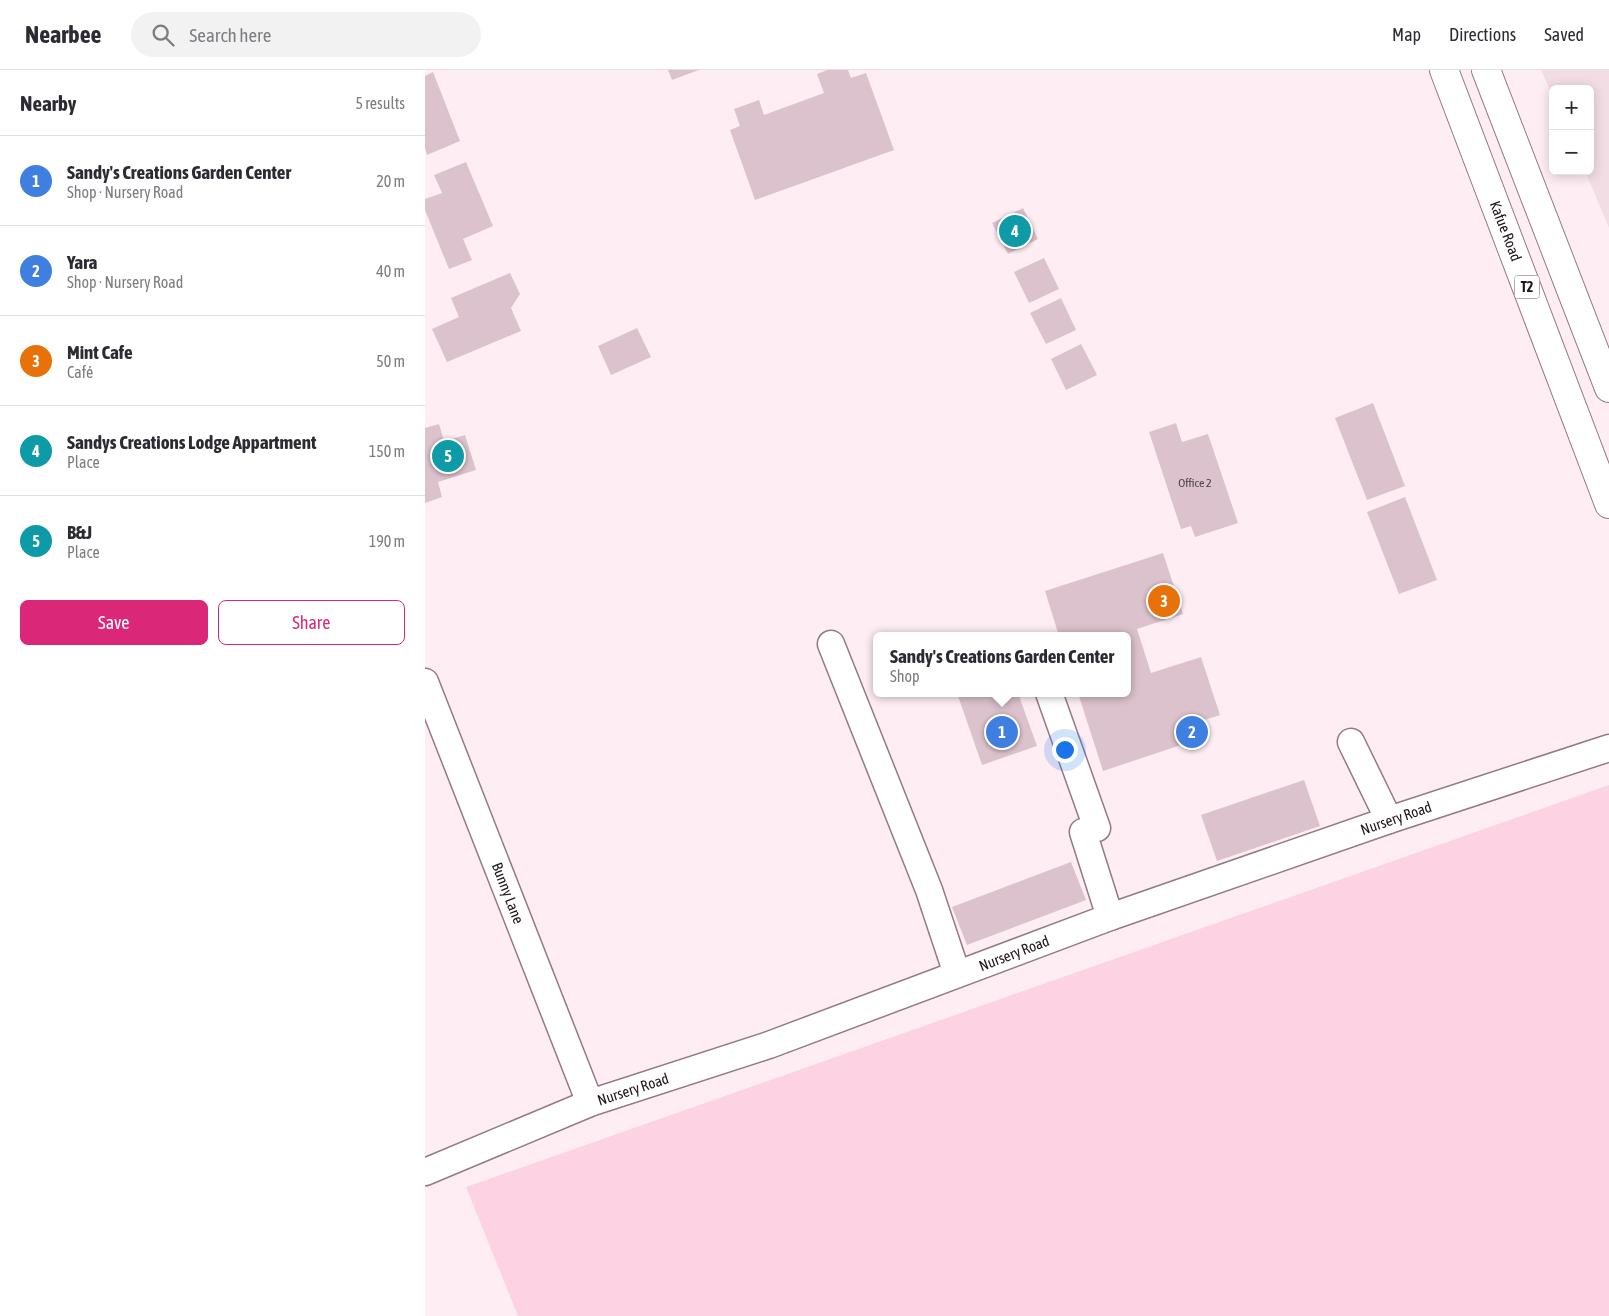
<!DOCTYPE html>
<html lang="en">
<head>
<meta charset="utf-8">
<style>
  body { margin:0; font-family:"Asap Condensed",sans-serif; background:#f2f2f3; color:#2b2b33 }
  .controls { position:absolute; right:15px; top:15px; display:grid; overflow:hidden; border-radius:8px; box-shadow:0 2px 12px #0003 }
  .controls button { width:45px; height:45px; display:grid; place-items:center; padding:0; border:0; border-bottom:1px solid #e1e1e2; background:#fff; color:#2b2b33; font:25px sans-serif }
  .you { position:absolute; left:639px; top:679px; width:18px; height:18px; margin:-12px; border:4px solid #fff; border-radius:50%; background:#1a73e8; box-shadow:0 0 0 8px #1a73e833 }
  .badge { display:grid; place-items:center; width:32px; height:32px; border-radius:50%; background:#db2777; color:#fff; font-size:16px; font-weight:700 }
  .pin { position:absolute; translate:-50% -50%; border:2px solid #fff; box-shadow:0 1px 5px #0006 }
  .popup { position:absolute; left:448px; top:562px; width:258px; height:65px; box-sizing:border-box; display:grid; place-content:center; border-radius:8px; background:#fff; filter:drop-shadow(0 1px 4px #0005); font-size:16px; white-space:nowrap; color:#7c7c81 }
  .popup b { font-size:19px; color:#2b2b33 }
  .popup::after { content:''; position:absolute; left:50%; top:100%; margin-left:-10px; border:10px solid transparent; border-top-color:#fff }
  .list { margin:0; padding:0; list-style:none }
  h2 { display:flex; justify-content:space-between; align-items:center; height:65px; margin:0; padding:0 20px; font-size:21px }
  h2 small { font-size:16px; font-weight:400; color:#7c7c81 }
  .list li { display:grid; grid-template-columns:32px 1fr auto; gap:15px; align-items:center; box-sizing:border-box; height:90px; padding:0 20px; border-top:1px solid #e1e1e2 }
  .list b { display:block; font-size:19px; white-space:nowrap }
  .list p { margin:0; font-size:16px; white-space:nowrap; color:#7c7c81 }
  .list em { font-size:16px; font-style:normal; color:#7c7c81 }
  .actions { display:flex; gap:10px; padding:15px 20px }
  .actions a { flex:1; padding:11px 0; border:1px solid #db2777; border-radius:8px; text-align:center; font-size:18px; color:#db2777 }
  .actions .main { background:#db2777; color:#fff }
  .icon { flex:none; width:28px; height:28px; fill:none; stroke:currentColor; stroke-width:2; stroke-linecap:round; stroke-linejoin:round }
  .map { position:relative; flex:none; width:1184px; height:1246px; overflow:hidden }
  header { display:flex; align-items:center; gap:30px; box-sizing:border-box; height:70px; padding:0 25px; background:#fff; border-bottom:1px solid #e1e1e2 }
  header strong { font-size:24px }
  nav { display:flex; gap:28px; margin-inline-start:auto; font-size:18px }
  .search { width:350px; height:45px; background:#f2f2f3; display:flex; align-items:center; gap:12px; box-sizing:border-box; padding:0 18px; border-radius:28px; color:#7c7c81; font-size:19px }
  main { display:flex }
  aside { flex:1; background:#fff }
  .map>svg:first-child { display:block }
</style>
</head>
<body>
<header>
<strong>Nearbee</strong>
<div class="search"><svg class="icon" aria-label="search" viewBox="0 0 24 24"><circle cx="10" cy="10" r="6"/><path d="M15 15l6 6"/></svg>Search here</div>
<nav><a>Map</a><a>Directions</a><a>Saved</a></nav>
</header>
<main>
<aside>
<h2>Nearby<small>5 results</small></h2>
<ul class="list">
<li><span class="badge" style="background:#3f7fe0">1</span><div><b>Sandy's Creations Garden Center</b><p>Shop · Nursery Road</p></div><em>20 m</em></li>
<li><span class="badge" style="background:#3f7fe0">2</span><div><b>Yara</b><p>Shop · Nursery Road</p></div><em>40 m</em></li>
<li><span class="badge" style="background:#e8710a">3</span><div><b>Mint Cafe</b><p>Café</p></div><em>50 m</em></li>
<li><span class="badge" style="background:#0f9aa8">4</span><div><b>Sandys Creations Lodge Appartment</b><p>Place</p></div><em>150 m</em></li>
<li><span class="badge" style="background:#0f9aa8">5</span><div><b>B&amp;J</b><p>Place</p></div><em>190 m</em></li>
</ul>
<div class="actions"><a class="main">Save</a><a>Share</a></div>
</aside>
<div class="map">
<svg width="1184" height="1246" viewBox="0 0 1184 1246">
  <rect width="100%" height="100%" fill="#feeef4"/>
  <polygon fill="#f2dde5" points="1116,0 1184,0 1184,158 1160,101 1165,101 1165,19 1128,19 1128,27"/>
  <polygon fill="#fdd3e4" points="1184,715 1184,1246 93,1246 41,1117"/>
  <g fill="#dcc2cc">
    <polygon points="243,0 274,0 247,10"/>
    <polygon points="402,0 423,0 426,8 441,3 469,80 330,130 305,60 315,56 309,39 334,30 339,45 399,23 392,4"/>
    <polygon points="8,2 35,71 2,85 0,78 0,6"/>
    <polygon points="41,92 68,156 38,169 47,190 24,199 0,140 0,129 17,123 9,105"/>
    <polygon points="598,138 613,169 583,184 567,153"/>
    <polygon points="619,188 634,219 604,233 589,202"/>
    <polygon points="85,203 95,224 86,238 96,261 22,292 7,259 34,247 26,228"/>
    <polygon points="636,228 651,260 621,274 605,243"/>
    <polygon points="212,258 226,287 186,305 173,276"/>
    <polygon points="656,274 672,305 641,320 626,289"/>
    <polygon points="948,333 980,416 942,430 910,348"/>
    <polygon points="751,353 757,372 783,364 813,453 770,467 766,456 756,459 724,362"/>
    <polygon points="14,354 19,371 40,365 51,400 13,412 17,427 0,433 0,358"/>
    <polygon points="980,427 1012,510 974,524 942,442"/>
    <polygon points="738,483 758,544 712,559 726,603 776,587 795,645 754,658 759,674 678,701 653,623 702,623 702,566 634,566 620,521"/>
    <polygon points="532,623 593,623 612,676 557,695"/>
    <polygon points="879,710 895,756 792,791 776,745"/>
    <polygon points="646,792 661,830 542,875 527,837"/>
  </g>
  <g fill="none" stroke-linecap="round" stroke-linejoin="round">
    <g stroke="#937a84" stroke-width="29">
      <g id="minor">
        <polyline points="406,574 504,820 532,904"/>
        <polyline points="0,612 165,1033"/>
        <polyline points="624,623 672,758"/>
        <polyline points="926,672 964,750"/>
        <polyline points="658,762 685,847"/>
        <polyline points="0,1102 165,1033 344,975 685,847 964,750 1184,678"/>
      </g>
    </g>
    <g stroke="#937a84" stroke-width="30">
      <g id="highway">
        <polyline points="1019,0 1184,434"/>
        <polyline points="1061,0 1184,318"/>
      </g>
    </g>
    <use href="#minor" stroke="#fff" stroke-width="26"/>
    <use href="#highway" stroke="#fff" stroke-width="28"/>
  </g>
  <g text-anchor="middle" dominant-baseline="central" stroke-width="5" stroke-linejoin="round" paint-order="stroke">
    <g font-size="12" fill="#4e4046">
      <text x="770" y="413">Office 2</text>
    </g>
    <rect fill="#fff" stroke="#625b5e" stroke-width="1" x="1089.5" y="205.5" width="25" height="23" rx="4"/>
    <g font-size="14" font-weight="bold" fill="#1e1519">
      <text x="1102" y="217">T2</text>
    </g>
    <g font-size="15" fill="#1e1519" stroke="#fff">
      <text transform="translate(1081 161) rotate(69)">Kafue Road</text>
      <text transform="translate(971 748) rotate(-19)">Nursery Road</text>
      <text transform="translate(83 823) rotate(69)">Bunny Lane</text>
      <text transform="translate(589 883) rotate(-21)">Nursery Road</text>
      <text transform="translate(208 1019) rotate(-18)">Nursery Road</text>
    </g>
  </g>
</svg>
<div class="controls">
<button>+</button>
<button>−</button>
</div>
<div class="you"></div>
<div class="pin badge" style="left:577px;top:662px;background:#3f7fe0">1</div>
<div class="popup"><b>Sandy's Creations Garden Center</b>Shop</div>
<div class="pin badge" style="left:767px;top:662px;background:#3f7fe0">2</div>
<div class="pin badge" style="left:739px;top:531px;background:#e8710a">3</div>
<div class="pin badge" style="left:590px;top:161px;background:#0f9aa8">4</div>
<div class="pin badge" style="left:23px;top:386px;background:#0f9aa8">5</div>
</div>
</main>
</body>
</html>
